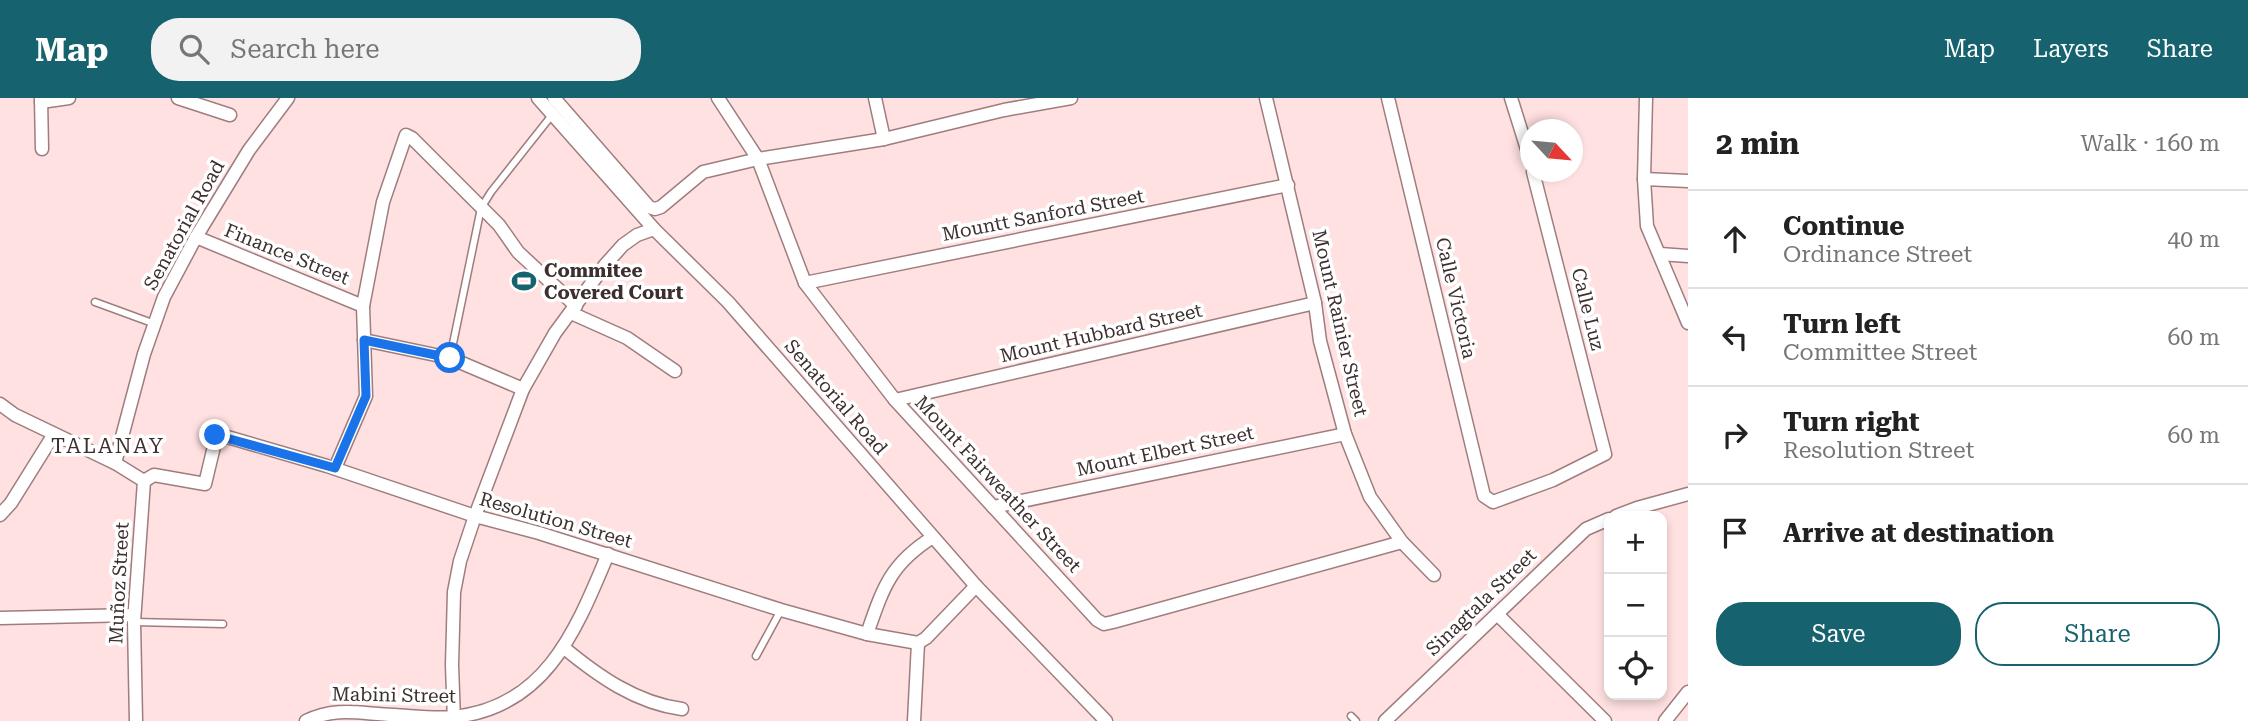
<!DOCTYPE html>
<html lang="en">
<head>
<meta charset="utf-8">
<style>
  body { margin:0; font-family:"Roboto Serif",serif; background:#f2f2f2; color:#222 }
  .controls { position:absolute; right:21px; bottom:21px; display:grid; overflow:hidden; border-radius:14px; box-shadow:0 4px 10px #0003 }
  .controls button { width:63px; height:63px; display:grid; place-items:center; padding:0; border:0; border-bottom:2px solid #e0e0e0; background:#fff; color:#222; font:35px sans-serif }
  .compass { position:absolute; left:1520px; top:21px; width:63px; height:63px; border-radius:50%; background:#fff; box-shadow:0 4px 10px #0003; rotate:116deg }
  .stop { position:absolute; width:21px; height:21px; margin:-16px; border:5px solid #1a73e8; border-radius:50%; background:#fff }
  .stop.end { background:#1a73e8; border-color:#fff; box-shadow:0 2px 7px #0008 }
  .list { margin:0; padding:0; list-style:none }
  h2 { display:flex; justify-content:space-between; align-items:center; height:91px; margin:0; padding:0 28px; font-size:30px }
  h2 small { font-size:23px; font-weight:400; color:#767676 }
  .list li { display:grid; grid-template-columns:46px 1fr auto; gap:21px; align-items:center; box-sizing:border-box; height:98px; padding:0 28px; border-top:2px solid #e0e0e0 }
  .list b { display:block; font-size:26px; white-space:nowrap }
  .list p { margin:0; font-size:23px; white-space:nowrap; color:#767676 }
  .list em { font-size:23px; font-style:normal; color:#767676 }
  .actions { display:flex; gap:14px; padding:21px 28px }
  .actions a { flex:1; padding:16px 0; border:2px solid #17626f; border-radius:28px; text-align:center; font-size:24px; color:#17626f }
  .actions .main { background:#17626f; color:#fff }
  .icon { flex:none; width:38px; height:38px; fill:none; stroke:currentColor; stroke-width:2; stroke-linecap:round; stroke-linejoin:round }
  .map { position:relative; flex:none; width:1688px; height:623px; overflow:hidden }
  header { display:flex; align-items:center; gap:42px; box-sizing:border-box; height:98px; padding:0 35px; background:#17626f; color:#fff }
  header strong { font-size:33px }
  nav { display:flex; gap:38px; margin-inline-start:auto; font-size:24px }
  .search { width:490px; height:63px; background:#f2f2f2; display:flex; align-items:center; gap:18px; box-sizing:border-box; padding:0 24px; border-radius:28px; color:#767676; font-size:26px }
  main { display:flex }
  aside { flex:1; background:#fff }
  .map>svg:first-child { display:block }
</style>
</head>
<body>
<header>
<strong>Map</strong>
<div class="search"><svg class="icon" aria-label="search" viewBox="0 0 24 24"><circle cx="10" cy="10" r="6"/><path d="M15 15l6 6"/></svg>Search here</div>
<nav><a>Map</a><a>Layers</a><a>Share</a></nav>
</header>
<main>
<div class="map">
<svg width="1688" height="623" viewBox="0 0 1688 623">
  <rect width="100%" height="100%" fill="#ffe1e1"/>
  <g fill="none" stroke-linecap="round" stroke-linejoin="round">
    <g stroke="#9f7d7e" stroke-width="9">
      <g id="lane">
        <polyline points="95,204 155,226"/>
        <polyline points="450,260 481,110 491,94 552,17"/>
        <polyline points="134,524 223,526"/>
        <polyline points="756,558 781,512"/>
        <polyline points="1351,618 1356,623"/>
      </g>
    </g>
    <g stroke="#9f7d7e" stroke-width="15">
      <g id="street">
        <polyline points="41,0 42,51"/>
        <polyline points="178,0 230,17"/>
        <polyline points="538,0 654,131 728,204 976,488 1106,623"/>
        <polyline points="554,0 649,109 655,111 661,109 703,74 758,61 884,41 1004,12 1071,0"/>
        <polyline points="718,0 758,61 805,185 895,302 1097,522 1104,526 1113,524 1402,444"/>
        <polyline points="875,0 884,41"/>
        <polyline points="1266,0 1315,205 1320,243 1345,336 1370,399 1402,444 1434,477"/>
        <polyline points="1388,0 1484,398 1493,404 1553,382 1605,356 1533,74"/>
        <polyline points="1511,0 1531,64"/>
        <polyline points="1646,0 1644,81 1647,128 1688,225"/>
        <polyline points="41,4 69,0"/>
        <polyline points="1644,81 1688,83"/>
        <polyline points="196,139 363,208"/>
        <polyline points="1660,156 1688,158"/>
        <polyline points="805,185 1288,87"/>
        <polyline points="571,215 627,240 675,273"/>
        <polyline points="364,242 450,260 523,291"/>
        <polyline points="895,302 1315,205"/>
        <polyline points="0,306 15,317 115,365 144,383 134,524 136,623"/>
        <polyline points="115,365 144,256 164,199 196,139 249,52 288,0"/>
        <polyline points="335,370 366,298 363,208 383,104 406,37 412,40 499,127 518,154 576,208"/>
        <polyline points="144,383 154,377 205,386 217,336 327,368 475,418 539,435 781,512 867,536 918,545 926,540 976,488"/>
        <polyline points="993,409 1345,336"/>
        <polyline points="0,417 11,405 54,336"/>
        <polyline points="1616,418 1637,410 1688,396"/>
        <polyline points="1497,516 1605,623"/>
        <polyline points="0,520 134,517"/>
        <path d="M867,536C883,490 890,466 933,439"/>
        <path d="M563,549C598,578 636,605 682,611"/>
        <path d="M306,623C337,608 361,616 394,617C413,618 434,621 453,619C546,610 576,532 608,456"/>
        <polyline points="454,623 452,567 454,494 460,463 475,418 523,291 555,235 605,167 623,147 637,137 654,131"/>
        <polyline points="914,623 918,545"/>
        <polyline points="1385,623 1586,431 1609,421"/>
        <polyline points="1665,623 1688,594"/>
      </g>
    </g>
    <use href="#lane" stroke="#fff" stroke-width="6"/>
    <use href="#street" stroke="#fff" stroke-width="12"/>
  </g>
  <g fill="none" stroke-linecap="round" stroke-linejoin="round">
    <polyline stroke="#1a73e8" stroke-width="9" points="215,337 335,370 366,298 364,242 450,260"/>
  </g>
  <defs>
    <g id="stadium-bare" transform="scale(1.89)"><path d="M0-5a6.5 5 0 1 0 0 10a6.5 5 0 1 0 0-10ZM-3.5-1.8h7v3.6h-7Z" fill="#17626f" stroke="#fff" stroke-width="2.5" paint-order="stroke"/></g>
  </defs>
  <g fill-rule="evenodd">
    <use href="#stadium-bare" x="524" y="183"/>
  </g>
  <g text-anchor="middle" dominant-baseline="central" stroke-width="7" stroke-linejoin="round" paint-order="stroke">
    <g font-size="19" fill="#3d2f2f" stroke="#fff">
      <text transform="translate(1043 117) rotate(-11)">Mountt Sanford Street</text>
      <text transform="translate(184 127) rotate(-61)">Senatorial Road</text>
      <text transform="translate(287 156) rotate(22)">Finance Street</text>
      <text transform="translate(1456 200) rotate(77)">Calle Victoria</text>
      <text transform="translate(1588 211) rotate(76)">Calle Luz</text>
      <text transform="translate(1340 225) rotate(77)">Mount Rainier Street</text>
      <text transform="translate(1101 235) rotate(-13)">Mount Hubbard Street</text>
      <text transform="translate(836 299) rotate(49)">Senatorial Road</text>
      <text transform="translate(1165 353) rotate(-12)">Mount Elbert Street</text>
      <text transform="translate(998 386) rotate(47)">Mount Fairweather Street</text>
      <text transform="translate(556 422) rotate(16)">Resolution Street</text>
      <text transform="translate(119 485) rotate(-87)">Muñoz Street</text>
      <text transform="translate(1481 504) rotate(-44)">Sinagtala Street</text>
      <text transform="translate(394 597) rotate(1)">Mabini Street</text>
    </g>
    <g font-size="19" font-weight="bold" fill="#3d2f2f" stroke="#fff" text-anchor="start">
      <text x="544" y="172">Commitee<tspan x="544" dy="22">Covered Court</tspan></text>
    </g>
    <g font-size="21" letter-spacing="2" fill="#3d2f2f" stroke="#fff">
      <text x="108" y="348">TALANAY</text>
    </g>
  </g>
</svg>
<div class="controls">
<button>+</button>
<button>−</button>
<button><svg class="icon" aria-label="locate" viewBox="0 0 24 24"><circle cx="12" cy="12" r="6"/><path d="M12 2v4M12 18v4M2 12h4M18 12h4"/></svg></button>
</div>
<svg class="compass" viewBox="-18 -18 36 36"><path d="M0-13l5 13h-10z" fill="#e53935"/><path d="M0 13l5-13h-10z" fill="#767676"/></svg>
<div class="stop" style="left:450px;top:260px"></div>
<div class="stop end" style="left:215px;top:337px"></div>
</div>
<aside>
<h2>2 min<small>Walk · 160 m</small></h2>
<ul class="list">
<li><svg class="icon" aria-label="ahead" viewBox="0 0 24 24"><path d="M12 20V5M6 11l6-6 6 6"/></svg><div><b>Continue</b><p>Ordinance Street</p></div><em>40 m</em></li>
<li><svg class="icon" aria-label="left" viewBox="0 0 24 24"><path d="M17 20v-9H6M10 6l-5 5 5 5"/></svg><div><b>Turn left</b><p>Committee Street</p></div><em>60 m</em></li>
<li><svg class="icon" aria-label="right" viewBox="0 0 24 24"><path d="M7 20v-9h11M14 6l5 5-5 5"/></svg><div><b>Turn right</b><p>Resolution Street</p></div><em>60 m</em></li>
<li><svg class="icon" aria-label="arrive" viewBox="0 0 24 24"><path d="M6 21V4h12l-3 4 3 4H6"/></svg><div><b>Arrive at destination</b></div></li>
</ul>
<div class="actions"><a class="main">Save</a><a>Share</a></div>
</aside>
</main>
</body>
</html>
